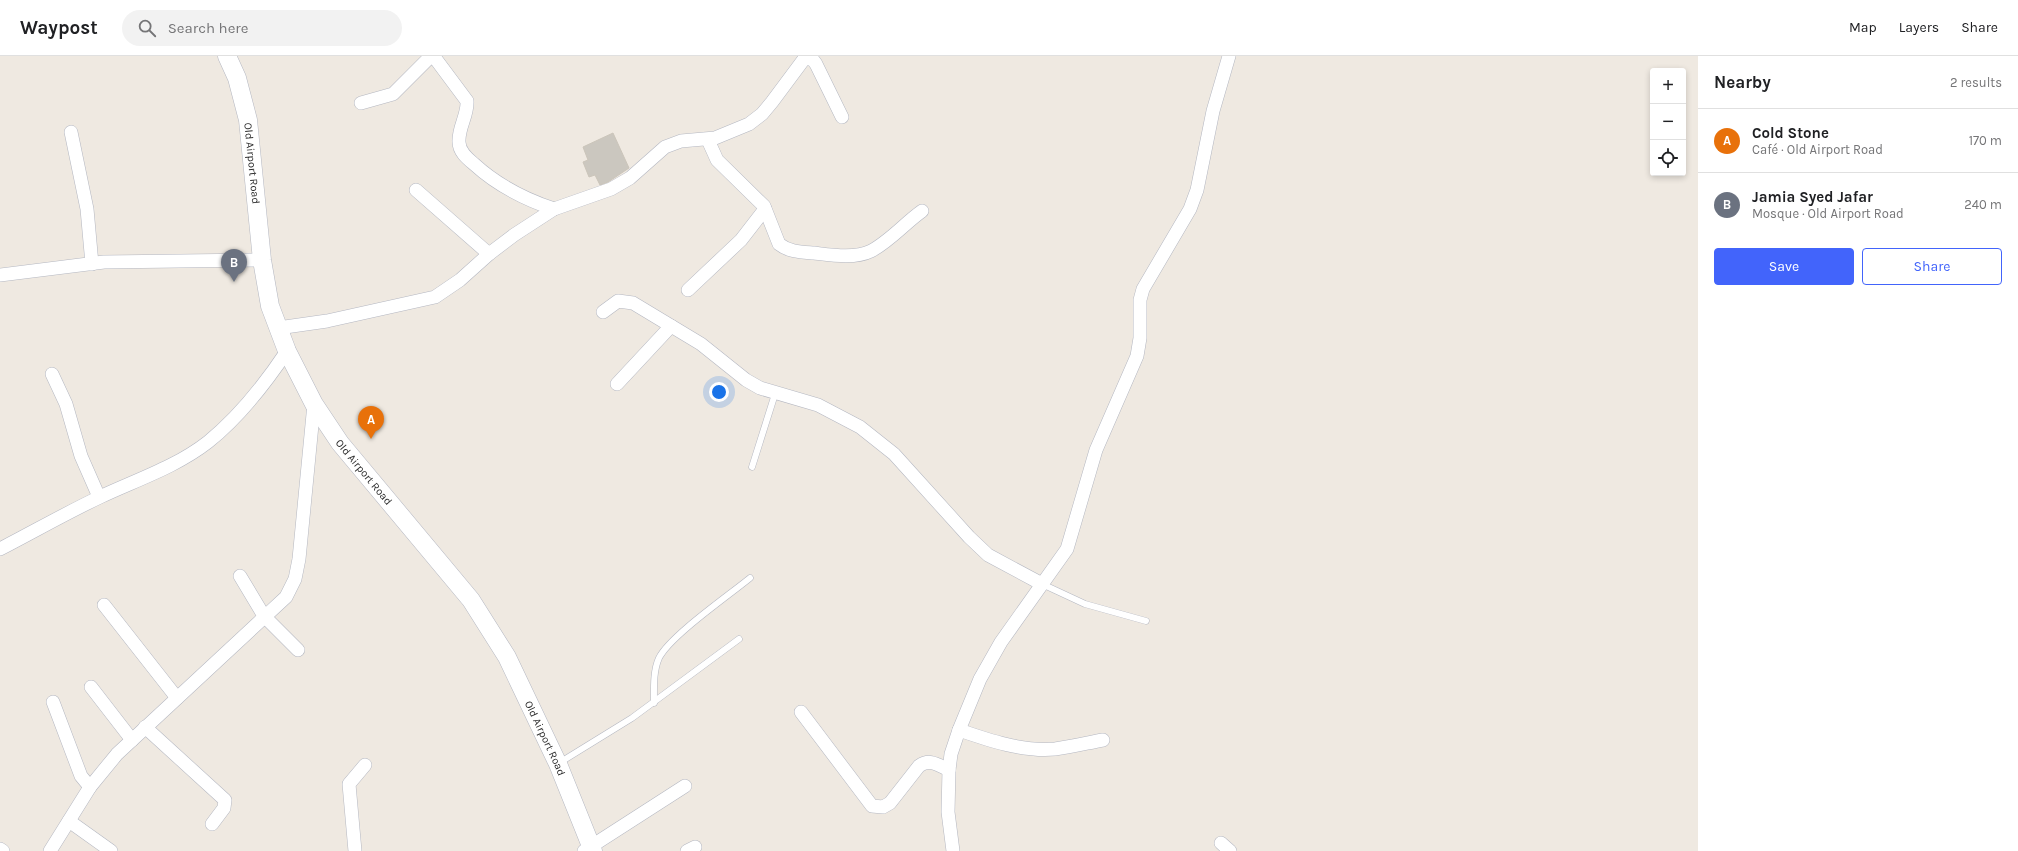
<!DOCTYPE html>
<html lang="en">
<head>
<meta charset="utf-8">
<style>
  body { margin:0; font-family:Karla,sans-serif; background:#f2f2f2; color:#202124 }
  .controls { position:absolute; right:12px; top:12px; display:grid; overflow:hidden; border-radius:4px; box-shadow:0 2px 6px #0003 }
  .controls button { width:36px; height:36px; display:grid; place-items:center; padding:0; border:0; border-bottom:1px solid #e0e0e0; background:#fff; color:#202124; font:20px sans-serif }
  .you { position:absolute; left:719px; top:336px; width:14px; height:14px; margin:-10px; border:3px solid #fff; border-radius:50%; background:#1a73e8; box-shadow:0 0 0 6px #1a73e833 }
  .badge { display:grid; place-items:center; width:26px; height:26px; border-radius:50%; background:#4264fb; color:#fff; font-size:13px; font-weight:700 }
  .pin { position:absolute; translate:-50% -33px; filter:drop-shadow(0 1px 2px #0008) }
  .pin::after { content:''; position:absolute; top:21px; width:14px; height:12px; background:inherit; clip-path:polygon(0 0,100% 0,50% 100%) }
  .list { margin:0; padding:0; list-style:none }
  h2 { display:flex; justify-content:space-between; align-items:center; height:52px; margin:0; padding:0 16px; font-size:17px }
  h2 small { font-size:13px; font-weight:400; color:#757577 }
  .list li { display:grid; grid-template-columns:26px 1fr auto; gap:12px; align-items:center; box-sizing:border-box; height:64px; padding:0 16px; border-top:1px solid #e0e0e0 }
  .list b { display:block; font-size:15px; white-space:nowrap }
  .list p { margin:0; font-size:13px; white-space:nowrap; color:#757577 }
  .list em { font-size:13px; font-style:normal; color:#757577 }
  .actions { display:flex; gap:8px; padding:12px 16px }
  .actions a { flex:1; padding:9px 0; border:1px solid #4264fb; border-radius:4px; text-align:center; font-size:14px; color:#4264fb }
  .actions .main { background:#4264fb; color:#fff }
  .icon { flex:none; width:22px; height:22px; fill:none; stroke:currentColor; stroke-width:2; stroke-linecap:round; stroke-linejoin:round }
  .map { position:relative; flex:none; width:1698px; height:795px; overflow:hidden }
  header { display:flex; align-items:center; gap:24px; box-sizing:border-box; height:56px; padding:0 20px; background:#fff; border-bottom:1px solid #e0e0e0 }
  header strong { font-size:19px }
  nav { display:flex; gap:22px; margin-inline-start:auto; font-size:14px }
  .search { width:280px; height:36px; background:#f2f2f2; display:flex; align-items:center; gap:10px; box-sizing:border-box; padding:0 14px; border-radius:22px; color:#757577; font-size:15px }
  main { display:flex }
  aside { flex:1; background:#fff }
  .map>svg:first-child { display:block }
</style>
</head>
<body>
<header>
<strong>Waypost</strong>
<div class="search"><svg class="icon" aria-label="search" viewBox="0 0 24 24"><circle cx="10" cy="10" r="6"/><path d="M15 15l6 6"/></svg>Search here</div>
<nav><a>Map</a><a>Layers</a><a>Share</a></nav>
</header>
<main>
<div class="map">
<svg width="1698" height="795" viewBox="0 0 1698 795">
  <rect width="100%" height="100%" fill="#efe9e1"/>
  <polygon fill="#cbc7bf" stroke="#cbc5ba" points="613,77 629,112 608,126 600,129 595,119 589,121 583,106 588,104 583,91"/>
  <g fill="none" stroke-linecap="round" stroke-linejoin="round">
    <g stroke="#b4b7c1" stroke-width="7">
      <g id="service">
        <polyline points="752,411 775,338"/>
        <polyline points="1042,528 1085,548 1146,565"/>
        <path d="M654,647C654,632 653,615 659,602C670,580 728,540 750,522"/>
        <polyline points="559,707 632,662 739,583"/>
      </g>
    </g>
    <g stroke="#b4b7c1" stroke-width="14">
      <g id="minor">
        <path d="M361,47L393,38L429,2H435L467,45C468,59 458,72 459,86C459,96 468,103 474,108C498,130 524,143 554,153"/>
        <polyline points="71,76 87,153 92,208"/>
        <path d="M708,84L717,104L764,150L779,188C789,196 801,196 814,197C831,199 855,203 871,195C890,185 905,167 922,155"/>
        <polyline points="416,134 489,198"/>
        <polyline points="0,219 104,206 262,204"/>
        <polyline points="688,234 741,184 765,153"/>
        <polyline points="603,256 618,245 633,247 701,288 746,324 760,332 818,349 860,371 894,398 969,481 988,499 1042,528"/>
        <polyline points="278,272 327,265 435,241 460,224 489,198 514,179 554,153 611,133 630,122 665,91 681,85 715,82 749,68 762,58 772,46 804,3 807,2 813,4 816,8 842,61"/>
        <polyline points="52,318 66,348 81,400 99,441"/>
        <polyline points="617,328 671,270"/>
        <path d="M0,493C33,476 66,457 100,441C136,424 176,411 208,386C239,361 265,328 287,295"/>
        <polyline points="240,520 264,560 298,594"/>
        <polyline points="104,549 177,642"/>
        <polyline points="91,631 132,684"/>
        <polyline points="53,646 81,720 90,731"/>
        <path d="M801,656L872,750L883,751L890,747L919,710C930,702 938,709 949,714"/>
        <polyline points="145,671 225,744 224,752 212,768"/>
        <path d="M959,674C988,684 1023,696 1055,693C1071,691 1087,687 1103,684"/>
        <polyline points="69,765 111,795"/>
        <polyline points="1221,787 1230,795"/>
        <polyline points="0,793 3,795"/>
        <polyline points="50,795 90,731 117,698 286,541 295,523 299,503 314,348"/>
        <polyline points="355,795 349,728 365,709"/>
        <polyline points="584,795 685,730"/>
        <polyline points="687,795 695,791"/>
        <polyline points="953,795 948,756 949,714 951,698 959,674 980,623 1001,586 1067,493 1096,394 1137,300 1140,282 1140,244 1143,233 1190,153 1197,134 1213,55 1229,0"/>
      </g>
    </g>
    <g stroke="#b4b7c1" stroke-width="19">
      <g id="secondary">
        <path id="s1" d="M227,0L237,22L248,64L262,204L270,250L287,295L314,348L340,387L471,544L507,601L558,708L593,795"/>
      </g>
    </g>
    <use href="#service" stroke="#fff" stroke-width="6"/>
    <use href="#minor" stroke="#fff" stroke-width="13"/>
    <use href="#secondary" stroke="#fff" stroke-width="18"/>
  </g>
  <g text-anchor="middle" dominant-baseline="central" stroke-width="3.5" stroke-linejoin="round" paint-order="stroke">
    <g font-size="11" fill="#2e2e2e" stroke="#fff">
      <text stroke="none"><textPath href="#s1" startOffset="111">Old Airport Road</textPath></text>
      <text stroke="none"><textPath href="#s1" startOffset="447">Old Airport Road</textPath></text>
      <text stroke="none"><textPath href="#s1" startOffset="771">Old Airport Road</textPath></text>
    </g>
  </g>
</svg>
<div class="controls">
<button>+</button>
<button>−</button>
<button><svg class="icon" aria-label="locate" viewBox="0 0 24 24"><circle cx="12" cy="12" r="6"/><path d="M12 2v4M12 18v4M2 12h4M18 12h4"/></svg></button>
</div>
<div class="you"></div>
<div class="pin badge" style="left:371px;top:383px;background:#e8710a">A</div>
<div class="pin badge" style="left:234px;top:226px;background:#6b7280">B</div>
</div>
<aside>
<h2>Nearby<small>2 results</small></h2>
<ul class="list">
<li><span class="badge" style="background:#e8710a">A</span><div><b>Cold Stone</b><p>Café · Old Airport Road</p></div><em>170 m</em></li>
<li><span class="badge" style="background:#6b7280">B</span><div><b>Jamia Syed Jafar</b><p>Mosque · Old Airport Road</p></div><em>240 m</em></li>
</ul>
<div class="actions"><a class="main">Save</a><a>Share</a></div>
</aside>
</main>
</body>
</html>
